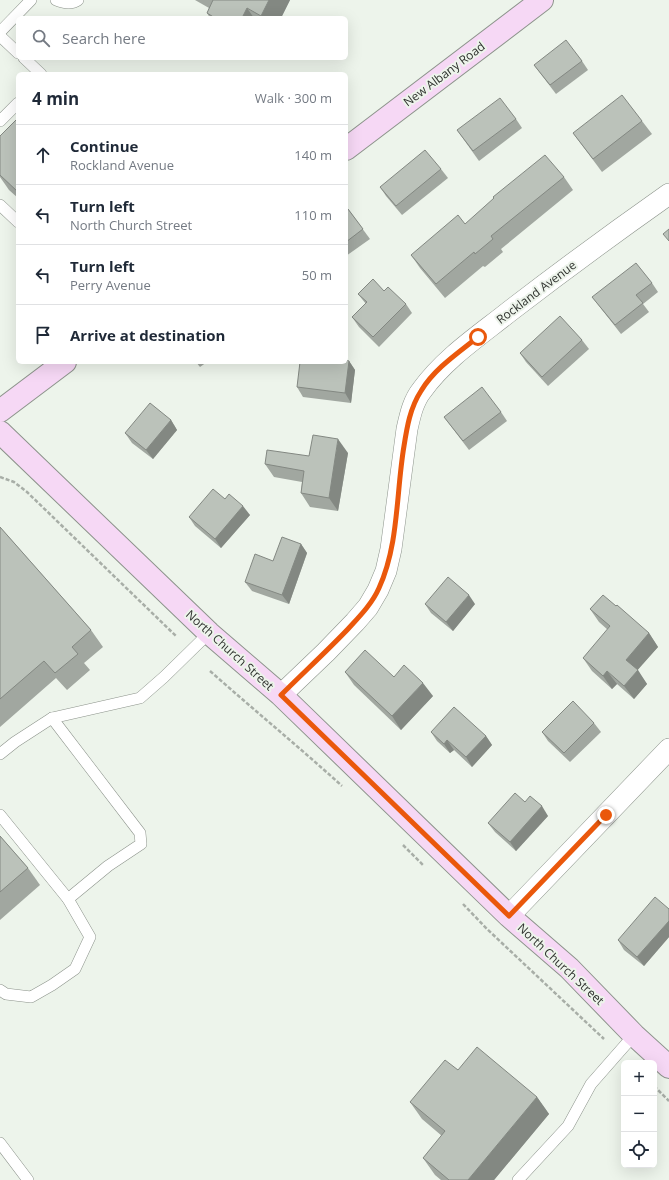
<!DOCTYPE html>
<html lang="en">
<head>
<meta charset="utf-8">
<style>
  body { margin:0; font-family:"Open Sans",sans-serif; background:#f2f2f3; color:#1f2937 }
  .controls { position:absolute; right:12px; bottom:12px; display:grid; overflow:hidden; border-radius:6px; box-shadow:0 4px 16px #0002 }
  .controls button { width:36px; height:36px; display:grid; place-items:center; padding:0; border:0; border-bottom:1px solid #e0e1e3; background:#fff; color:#1f2937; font:20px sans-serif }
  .stop { position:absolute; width:12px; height:12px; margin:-9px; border:3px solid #ea580c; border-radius:50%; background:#fff }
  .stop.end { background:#ea580c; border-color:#fff; box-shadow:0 1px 4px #0008 }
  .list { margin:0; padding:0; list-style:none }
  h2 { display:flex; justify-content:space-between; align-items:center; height:52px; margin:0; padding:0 16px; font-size:17px }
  h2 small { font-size:13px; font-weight:400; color:#747a83 }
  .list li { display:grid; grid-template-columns:26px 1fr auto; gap:12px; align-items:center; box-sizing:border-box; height:60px; padding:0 16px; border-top:1px solid #e0e1e3 }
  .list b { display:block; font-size:15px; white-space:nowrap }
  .list p { margin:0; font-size:13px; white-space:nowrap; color:#747a83 }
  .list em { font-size:13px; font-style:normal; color:#747a83 }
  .icon { flex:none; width:22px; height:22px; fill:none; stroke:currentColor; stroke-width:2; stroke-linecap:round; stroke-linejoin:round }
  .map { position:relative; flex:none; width:669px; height:1180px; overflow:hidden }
  .search { position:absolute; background:#fff; box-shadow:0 4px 16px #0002; left:16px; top:16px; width:332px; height:44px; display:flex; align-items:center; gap:10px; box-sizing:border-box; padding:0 14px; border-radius:6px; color:#747a83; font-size:15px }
  .panel { position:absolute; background:#fff; box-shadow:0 4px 16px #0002; left:16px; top:72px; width:332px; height:292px; border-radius:6px }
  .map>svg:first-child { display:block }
</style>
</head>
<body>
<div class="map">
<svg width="669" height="1180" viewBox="0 0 669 1180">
  <rect width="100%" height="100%" fill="#edf4eb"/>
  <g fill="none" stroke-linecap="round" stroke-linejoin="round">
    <g stroke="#8c938b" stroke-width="12">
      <g id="service">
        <path d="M56,0C63,3 71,5 78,0"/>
        <polyline points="0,32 31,0"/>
        <polyline points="0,36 18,53"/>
        <polyline points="24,58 41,74"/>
        <polyline points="0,121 18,103"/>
        <polyline points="0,205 18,222"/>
        <polyline points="52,718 140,833 141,844 108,866 68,899"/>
        <polyline points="0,754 15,742 52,718 140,698 164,677 209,633"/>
        <polyline points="0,815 68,899 90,937 75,969 52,985 31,997 6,994 0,990"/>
        <polyline points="0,1143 28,1180"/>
        <polyline points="518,1180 568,1126 591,1084 634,1035"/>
      </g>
    </g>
    <g stroke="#8c938b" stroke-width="22">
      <g id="minor">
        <path d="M281,695L326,652L355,622L368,607L378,590L386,571L391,549L407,429C410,416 413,401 422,390C445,358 480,335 510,311C562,271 615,232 669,194"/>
        <polyline points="509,916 669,749"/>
      </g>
    </g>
    <g stroke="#8c938b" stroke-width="24">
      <g id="secondary">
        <polyline points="346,149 542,0"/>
        <polyline points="0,411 65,362"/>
        <polyline points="0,432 209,633 281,695 509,916 569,968 634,1035 669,1067"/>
      </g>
    </g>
    <g stroke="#a8aea7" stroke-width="2.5" stroke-dasharray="4 2" stroke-linecap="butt">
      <polyline points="0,477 14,482 27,492 177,637"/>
      <path d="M210,671C254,710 299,747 342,786"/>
      <polyline points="403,845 424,866"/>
      <polyline points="463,904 487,929 604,1039"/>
      <polyline points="654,1086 669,1101"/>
    </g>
    <use href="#service" stroke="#fff" stroke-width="11"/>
    <use href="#minor" stroke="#fff" stroke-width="21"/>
    <use href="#secondary" stroke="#f6d8f5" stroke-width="22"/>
  </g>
  <g fill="#a1a7a0">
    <polygon points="195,0 290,0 281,18 210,18 207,13 209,8"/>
    <polygon points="582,61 588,70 556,94 534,65"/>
    <polygon points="18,118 18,198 9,190 0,177 0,136"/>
    <polygon points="516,119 522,128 479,161 457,130"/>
    <polygon points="642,121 652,134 602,172 573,133"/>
    <polygon points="441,169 448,178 402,215 386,196 380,187"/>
    <polygon points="564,177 573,190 501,249 503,252 485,267 483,266 445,298 420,268 411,255 465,224"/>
    <polygon points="348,209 370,239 346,256 346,211"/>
    <polygon points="652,283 658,292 643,304 649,312 621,334 592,297"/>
    <polygon points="384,291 406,304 412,313 379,347 359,327 352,317 366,304 358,294"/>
    <polygon points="582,340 589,349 548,386 526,362 520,353"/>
    <polygon points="349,361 355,370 351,403 303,397 297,387"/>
    <polygon points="196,362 207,362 200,367"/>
    <polygon points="501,412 507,421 469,450 444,417"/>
    <polygon points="171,420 177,430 153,459 132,443 125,433"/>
    <polygon points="348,453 338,511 310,507 301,493 302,482 274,477 265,464 309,456"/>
    <polygon points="225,499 250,515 221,548 195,526 189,517"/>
    <polygon points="0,527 91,630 103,647 84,663 90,670 67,690 56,678 0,727"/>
    <polygon points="301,544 307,553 289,604 252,591 245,582"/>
    <polygon points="425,604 475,604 453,631 431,613"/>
    <polygon points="590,609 649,633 658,647 637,670 647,684 634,699 617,684 612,689 592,671 583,658 608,630 599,622"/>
    <polygon points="345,672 433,696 401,730 354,685"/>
    <polygon points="594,723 601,732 570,762 548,741 542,732"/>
    <polygon points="431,732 486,736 492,745 472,767 454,750 450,753 437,741"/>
    <polygon points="525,802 548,816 516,851 495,832 488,823"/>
    <polygon points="0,836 28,868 40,885 0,920"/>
    <polygon points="669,909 669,937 644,966 624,950 618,940"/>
    <polygon points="458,1070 537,1097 549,1114 494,1180 441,1180 435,1175 423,1158 442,1136 422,1119 410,1102"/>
  </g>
  <g fill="#838882">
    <polygon points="269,0 290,0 281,18 263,18 261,16"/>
    <polygon points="247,8 254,18 242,18"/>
    <polygon points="349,361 355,370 351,403 345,393"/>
    <polygon points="171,420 177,430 153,459 146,450"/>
    <polygon points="338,439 348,453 338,511 329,498"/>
    <polygon points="243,506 250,515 221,548 215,539"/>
    <polygon points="301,544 307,553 289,604 282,595"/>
    <polygon points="469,595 475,604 453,631 446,622"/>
    <polygon points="649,633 658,647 635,673 626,660"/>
    <polygon points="638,670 647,684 634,699 624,686"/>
    <polygon points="607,671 617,684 612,689 603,676"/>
    <polygon points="423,683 433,696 401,730 392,716"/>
    <polygon points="486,736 492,745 472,767 466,757"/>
    <polygon points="447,740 454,750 450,753 444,744"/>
    <polygon points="542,806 548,816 516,851 510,842"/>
    <polygon points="669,921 669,937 644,966 637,957"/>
    <polygon points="537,1097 549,1114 494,1180 468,1180"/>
  </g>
  <g fill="#bbc2ba" stroke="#838882">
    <polygon points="213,0 269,0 261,16 247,8 242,18 215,18 207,13"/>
    <polygon points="566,40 582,61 550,85 534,65"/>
    <polygon points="622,95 642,121 593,159 573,133"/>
    <polygon points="500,98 516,119 473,151 457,130"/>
    <polygon points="18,118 18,192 0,175 0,136"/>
    <polygon points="425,150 441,169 396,206 380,187"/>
    <polygon points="545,155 564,177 491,236 493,239 475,254 474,252 436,284 411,255 458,215 465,224 494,198 493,197"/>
    <polygon points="348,209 363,229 346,242 346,211"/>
    <polygon points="669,229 669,241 663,234"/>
    <polygon points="636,263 652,283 636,295 643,303 615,325 592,297"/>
    <polygon points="373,279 384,291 388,287 406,304 373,337 352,317 367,302 358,294"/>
    <polygon points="560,316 582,340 542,377 520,353"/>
    <polygon points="346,360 349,361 345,393 297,387 300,362 346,362"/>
    <polygon points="482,387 501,412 463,441 444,417"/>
    <polygon points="150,403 171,420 146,450 125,433"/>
    <polygon points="313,435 338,439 329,498 301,493 304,471 265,464 267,450 309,456"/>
    <polygon points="213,489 225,499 229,494 243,506 215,539 189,517"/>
    <polygon points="0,527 91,630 72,647 78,654 55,673 44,661 0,699"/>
    <polygon points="282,537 301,544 282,595 245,582 255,554 273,561"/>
    <polygon points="448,577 469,595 446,622 425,604"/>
    <polygon points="603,595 616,606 617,605 649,633 626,660 638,670 624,686 607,671 603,676 583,658 610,626 590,609"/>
    <polygon points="365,650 394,677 404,665 423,683 392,716 345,672"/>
    <polygon points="573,701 594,723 564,753 542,732"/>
    <polygon points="454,707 486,736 466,757 447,740 444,744 431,732"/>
    <polygon points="515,793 525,802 530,796 542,806 510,842 488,823"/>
    <polygon points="0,836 28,868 0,892"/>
    <polygon points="655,897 669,909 669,921 637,957 618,940"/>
    <polygon points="477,1047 537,1097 468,1180 449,1180 423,1158 445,1131 410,1102 445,1060 458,1070"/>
  </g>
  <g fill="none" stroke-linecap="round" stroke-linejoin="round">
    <path stroke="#ea580c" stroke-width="5" d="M478,337C458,353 434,369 421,391C410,408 407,427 404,446C396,493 399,544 379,588C372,604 359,617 348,629C326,652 303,673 281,695L509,916L606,815"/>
  </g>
  <g text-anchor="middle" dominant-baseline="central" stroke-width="4" stroke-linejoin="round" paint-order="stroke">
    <g font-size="12" fill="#2f322e" stroke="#edf4eb">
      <text transform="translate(444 74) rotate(-37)">New Albany Road</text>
      <text transform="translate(536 292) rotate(-37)">Rockland Avenue</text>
      <text transform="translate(230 650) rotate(42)">North Church Street</text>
      <text transform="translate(561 964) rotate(43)">North Church Street</text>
    </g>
  </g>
</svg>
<div class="controls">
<button>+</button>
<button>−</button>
<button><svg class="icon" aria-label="locate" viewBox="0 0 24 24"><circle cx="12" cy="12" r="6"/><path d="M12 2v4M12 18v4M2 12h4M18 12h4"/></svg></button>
</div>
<div class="stop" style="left:478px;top:337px"></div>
<div class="stop end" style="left:606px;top:815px"></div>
<div class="search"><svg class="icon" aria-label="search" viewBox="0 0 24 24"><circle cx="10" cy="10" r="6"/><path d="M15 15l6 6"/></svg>Search here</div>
<section class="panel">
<h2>4 min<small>Walk · 300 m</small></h2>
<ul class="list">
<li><svg class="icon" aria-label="ahead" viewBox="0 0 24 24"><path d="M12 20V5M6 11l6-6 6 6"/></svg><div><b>Continue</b><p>Rockland Avenue</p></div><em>140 m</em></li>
<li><svg class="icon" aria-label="left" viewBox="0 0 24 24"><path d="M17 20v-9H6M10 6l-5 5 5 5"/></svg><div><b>Turn left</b><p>North Church Street</p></div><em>110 m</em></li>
<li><svg class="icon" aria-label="left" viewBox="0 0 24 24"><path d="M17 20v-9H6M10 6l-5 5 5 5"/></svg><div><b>Turn left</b><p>Perry Avenue</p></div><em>50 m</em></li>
<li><svg class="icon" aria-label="arrive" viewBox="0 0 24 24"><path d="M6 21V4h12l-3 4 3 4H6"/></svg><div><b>Arrive at destination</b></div></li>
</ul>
</section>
</div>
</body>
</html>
